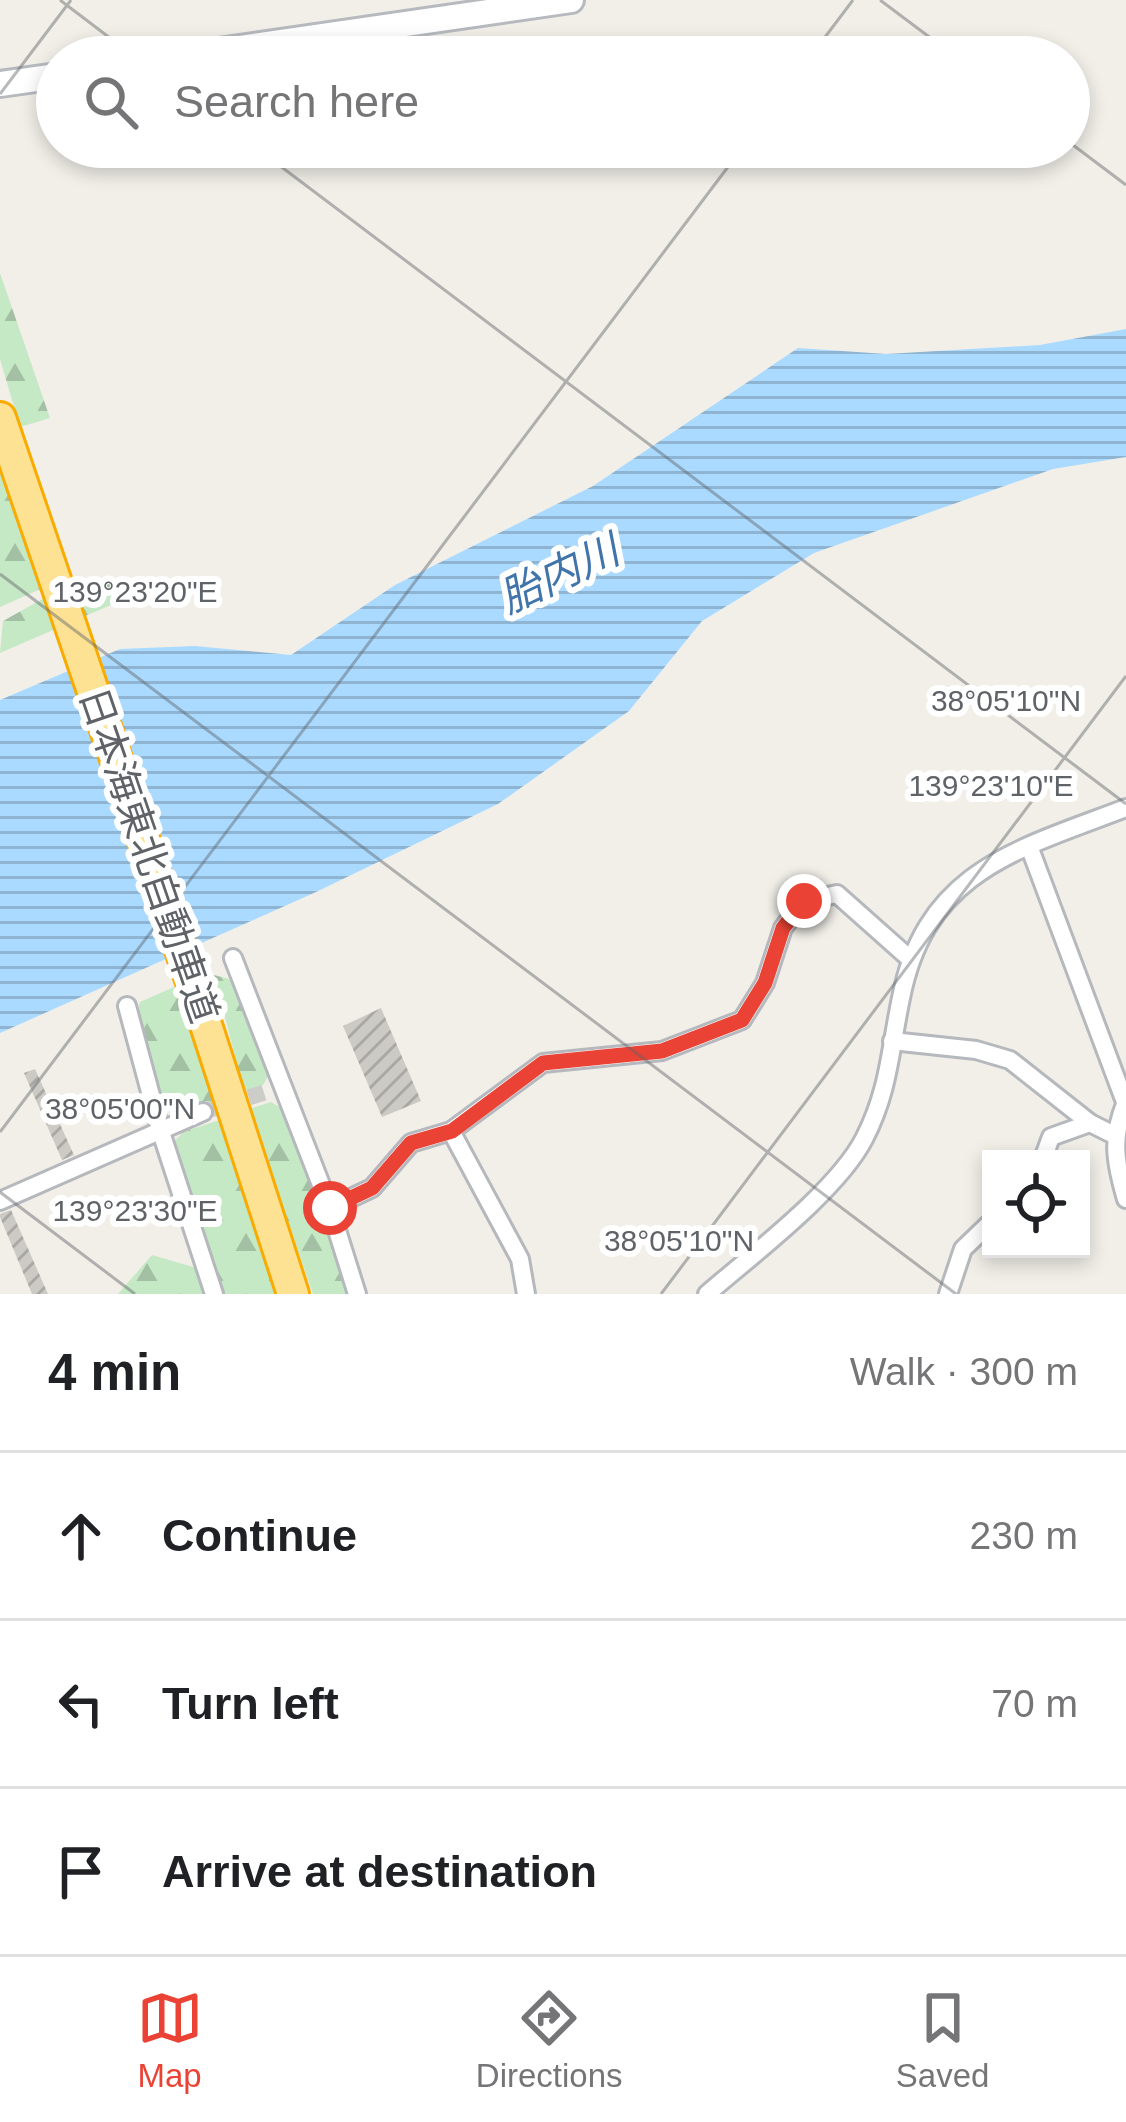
<!DOCTYPE html>
<html lang="en">
<head>
<meta charset="utf-8">
<style>
  body { margin:0; font-family:Helvetica,"Noto Sans JP",sans-serif; background:#f6f6f6; color:#202124 }
  .controls { position:absolute; right:36px; bottom:36px; display:grid; overflow:hidden; border-radius:0px; box-shadow:0 6px 18px #0003 }
  .controls button { width:108px; height:108px; display:grid; place-items:center; padding:0; border:0; border-bottom:3px solid #e0e0e0; background:#fff; color:#202124; font:60px sans-serif }
  .stop { position:absolute; width:36px; height:36px; margin:-27px; border:9px solid #ea4335; border-radius:50%; background:#fff }
  .stop.end { background:#ea4335; border-color:#fff; box-shadow:0 3px 12px #0008 }
  .list { margin:0; padding:0; list-style:none }
  h2 { display:flex; justify-content:space-between; align-items:center; height:156px; margin:0; padding:0 48px; font-size:51px }
  h2 small { font-size:39px; font-weight:400; color:#757577 }
  .list li { display:grid; grid-template-columns:78px 1fr auto; gap:36px; align-items:center; box-sizing:border-box; height:168px; padding:0 48px; border-top:3px solid #e0e0e0 }
  .list b { display:block; font-size:45px; white-space:nowrap }
  .list em { font-size:39px; font-style:normal; color:#757577 }
  .icon { flex:none; width:66px; height:66px; fill:none; stroke:currentColor; stroke-width:2; stroke-linecap:round; stroke-linejoin:round }
  .map { position:relative; flex:none; width:1126px; height:1294px; overflow:hidden }
  .search { position:absolute; background:#fff; box-shadow:0 6px 18px #0003; left:36px; right:36px; top:36px; height:132px; display:flex; align-items:center; gap:30px; box-sizing:border-box; padding:0 42px; border-radius:66px; color:#757577; font-size:45px }
  .sheet { height:660px; background:#fff }
  nav { display:flex; justify-content:space-around; align-items:center; box-sizing:border-box; height:168px; border-top:3px solid #e0e0e0; background:#fff; font-size:33px; color:#757577 }
  nav a { display:grid; justify-items:center; gap:6px }
  nav .on { color:#ea4335 }
  .map>svg:first-child { display:block }
</style>
</head>
<body>
<div class="map">
<svg width="1126" height="1294" viewBox="0 0 1126 1294">
  <defs>
    <pattern id="forest-firs" width="22" height="20" patternUnits="userSpaceOnUse" patternTransform="scale(3)"><rect width="22" height="20" fill="#c5e8c5"/><path d="M5 1l3.5 6h-7zM16 11l3.5 6h-7z" fill="#a3c0a4"/></pattern>
    <pattern id="water-rules" width="6" height="5" patternUnits="userSpaceOnUse" patternTransform="scale(3)"><rect width="6" height="5" fill="#aadaff"/><path d="M0 2.5h6" fill="none" stroke="#8eb4d2"/></pattern>
    <pattern id="building-hatch" width="6" height="6" patternUnits="userSpaceOnUse" patternTransform="scale(3)"><rect width="6" height="6" fill="#cccac5"/><path d="M-1 1l2-2M0 6l6-6M5 7l2-2" fill="none" stroke="#a9a8a4"/></pattern>
  </defs>
  <rect width="100%" height="100%" fill="#f1efe8"/>
  <g fill="url(#forest-firs)">
    <polygon points="0,273 50,418 20,427 0,359"/>
    <polygon points="0,449 45,587 0,607"/>
    <polygon points="178,576 83,617 73,588 99,579 125,589"/>
    <polygon points="48,596 60,627 0,653 3,621"/>
    <polygon points="214,975 240,982 270,1073 263,1085 244,1091"/>
    <polygon points="181,984 217,1102 173,1114 163,1109 136,1017 140,1002"/>
    <polygon points="271,1102 285,1110 290,1118 349,1294 313,1294 249,1109"/>
    <polygon points="223,1119 283,1294 223,1294 174,1142 183,1132"/>
    <polygon points="152,1255 203,1270 222,1294 118,1294"/>
  </g>
  <polygon fill="url(#water-rules)" points="1126,329 1126,457 1053,469 814,553 702,621 629,711 498,804 316,892 0,1033 0,700 120,649 195,646 291,655 395,585 593,486 798,348 886,354 1040,345"/>
  <g fill="url(#building-hatch)">
    <polygon points="381,1008 421,1101 382,1117 343,1026"/>
    <polygon points="35,1069 74,1155 62,1160 24,1073"/>
    <polygon points="11,1210 48,1294 32,1294 0,1217 0,1214"/>
  </g>
  <g fill="none" stroke-linecap="round" stroke-linejoin="round">
    <polyline stroke="#ccccc8" stroke-width="16" stroke-dasharray="16 8" stroke-linecap="butt" points="203,1112 269,1091"/>
    <g stroke="#b5b8bc" stroke-width="22">
      <g id="street">
        <polyline points="1029,846 1125,1102"/>
        <polyline points="233,958 330,1208 357,1294"/>
        <polyline points="127,1006 160,1129 214,1294"/>
        <polyline points="892,1041 976,1050 1010,1060 1090,1123"/>
        <path d="M1126,1102C1111,1137 1115,1162 1126,1199"/>
        <polyline points="451,1131 520,1259 526,1294"/>
        <polyline points="1043,1159 1051,1137 1090,1123 1114,1135"/>
        <polyline points="0,1201 203,1112"/>
        <polyline points="330,1208 372,1188 411,1143 451,1131 543,1063 662,1051 742,1020 765,983 783,928 804,901 837,894 909,958"/>
        <path d="M707,1294C752,1255 837,1191 864,1139C889,1091 890,1050 901,998C926,870 1019,849 1126,808"/>
        <polyline points="948,1294 963,1249 991,1222"/>
      </g>
    </g>
    <g stroke="#b6babf" stroke-width="30">
      <g id="secondary">
        <polyline points="177,57 571,0"/>
        <polyline points="0,84 57,76"/>
      </g>
    </g>
    <g stroke="#f9ab00" stroke-width="36">
      <polyline id="highway" points="0,418 195,991 293,1294"/>
    </g>
    <use href="#street" stroke="#fff" stroke-width="16"/>
    <use href="#secondary" stroke="#fff" stroke-width="24"/>
    <use href="#highway" stroke="#fde293" stroke-width="30"/>
  </g>
  <g fill="none" stroke-linecap="round" stroke-linejoin="round">
    <polyline stroke="#ea4335" stroke-width="15" points="330,1208 372,1188 411,1143 452,1131 543,1063 662,1051 742,1020 765,983 783,928 804,901"/>
  </g>
  <path fill="none" stroke="#5f6368" stroke-width="3" stroke-opacity="0.45" d="M60,0L135,57M880,0L956,57M810,57L853,0M0,94L71,0M1069,142L1126,185M255,147L1126,804M0,574L956,1294M0,1132L743,147M0,1192L135,1294M661,1294L1126,676"/>
  <g text-anchor="middle" dominant-baseline="central" stroke-width="12" stroke-linejoin="round" paint-order="stroke">
    <g font-size="39" fill="#5f6368" stroke="#fff">
      <text transform="translate(149 855) rotate(71)">日本海東北自動車道</text>
    </g>
    <g font-size="42" font-style="italic" fill="#4174aa" stroke="#fff">
      <text transform="translate(559 574) rotate(-25)">胎内川</text>
    </g>
  </g>
  <g font-size="30" text-anchor="middle" fill="#5f6368" stroke="#fff" stroke-width="12" stroke-linejoin="round" paint-order="stroke">
    <text x="135" y="602">139°23'20"E</text>
    <text x="1006" y="711">38°05'10"N</text>
    <text x="991" y="796">139°23'10"E</text>
    <text x="120" y="1119">38°05'00"N</text>
    <text x="135" y="1221">139°23'30"E</text>
    <text x="679" y="1251">38°05'10"N</text>
  </g>
</svg>
<div class="controls">
<button><svg class="icon" aria-label="locate" viewBox="0 0 24 24"><circle cx="12" cy="12" r="6"/><path d="M12 2v4M12 18v4M2 12h4M18 12h4"/></svg></button>
</div>
<div class="stop" style="left:330px;top:1208px"></div>
<div class="stop end" style="left:804px;top:901px"></div>
<div class="search"><svg class="icon" aria-label="search" viewBox="0 0 24 24"><circle cx="10" cy="10" r="6"/><path d="M15 15l6 6"/></svg>Search here</div>
</div>
<section class="sheet">
<h2>4 min<small>Walk · 300 m</small></h2>
<ul class="list">
<li><svg class="icon" aria-label="ahead" viewBox="0 0 24 24"><path d="M12 20V5M6 11l6-6 6 6"/></svg><div><b>Continue</b></div><em>230 m</em></li>
<li><svg class="icon" aria-label="left" viewBox="0 0 24 24"><path d="M17 20v-9H6M10 6l-5 5 5 5"/></svg><div><b>Turn left</b></div><em>70 m</em></li>
<li><svg class="icon" aria-label="arrive" viewBox="0 0 24 24"><path d="M6 21V4h12l-3 4 3 4H6"/></svg><div><b>Arrive at destination</b></div></li>
</ul>
</section>
<nav>
<a class="on"><svg class="icon" aria-label="map" viewBox="0 0 24 24"><path d="M3 6l6-2 6 2 6-2v14l-6 2-6-2-6 2zM9 4v14M15 6v14"/></svg>Map</a>
<a><svg class="icon" aria-label="directions" viewBox="0 0 24 24"><path d="M12 3l9 9-9 9-9-9zM9 14v-3h6M13 9l2 2-2 2"/></svg>Directions</a>
<a><svg class="icon" aria-label="saved" viewBox="0 0 24 24"><path d="M7 4h10v16l-5-4-5 4z"/></svg>Saved</a>
</nav>
</body>
</html>
